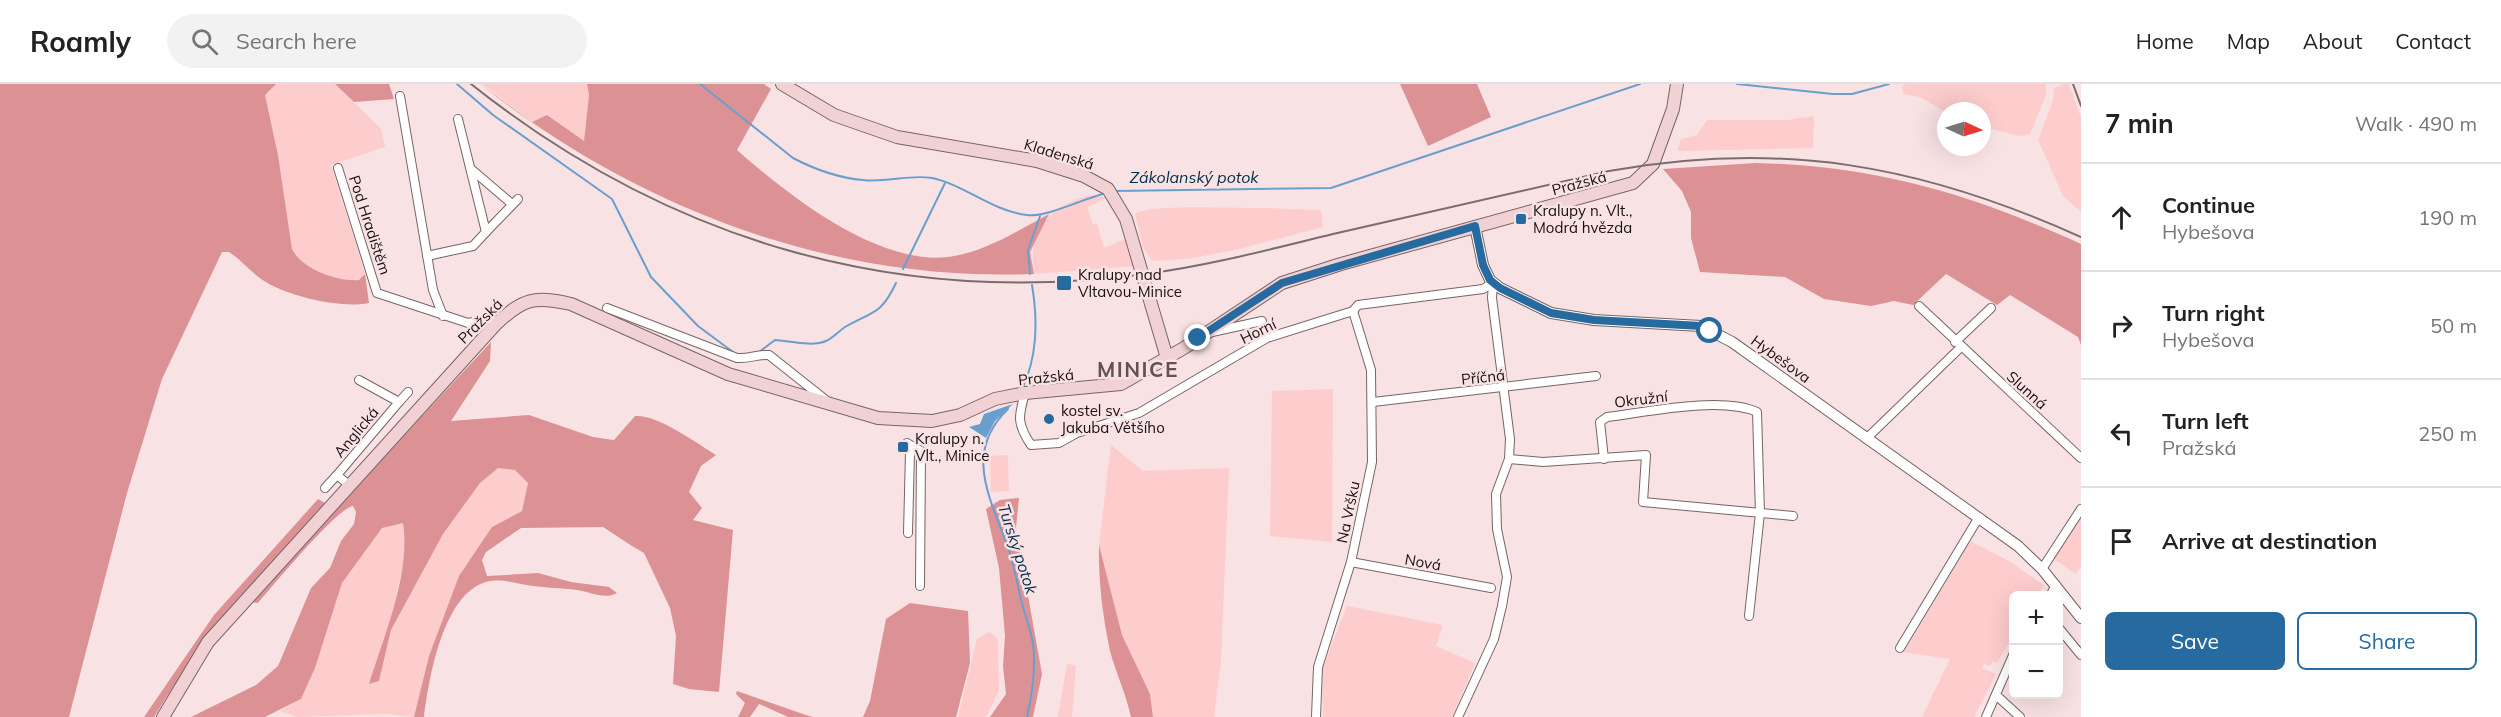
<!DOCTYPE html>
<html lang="en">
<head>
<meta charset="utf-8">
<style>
  body { margin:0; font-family:Mulish,sans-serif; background:#f2f2f2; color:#222 }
  .controls { position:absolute; right:18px; bottom:18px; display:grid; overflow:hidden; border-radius:9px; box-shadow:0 6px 24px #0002 }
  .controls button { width:54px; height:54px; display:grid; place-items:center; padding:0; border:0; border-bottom:2px solid #e0e0e0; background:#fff; color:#222; font:30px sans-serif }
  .compass { position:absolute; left:1937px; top:18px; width:54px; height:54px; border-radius:50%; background:#fff; box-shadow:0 6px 24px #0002; rotate:94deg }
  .stop { position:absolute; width:18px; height:18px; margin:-14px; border:4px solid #266a9f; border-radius:50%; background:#fff }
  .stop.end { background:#266a9f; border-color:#fff; box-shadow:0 2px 6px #0008 }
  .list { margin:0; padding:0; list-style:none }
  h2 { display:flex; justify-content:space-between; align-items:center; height:78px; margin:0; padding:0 24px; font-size:26px }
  h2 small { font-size:20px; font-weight:400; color:#767676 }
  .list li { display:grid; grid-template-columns:39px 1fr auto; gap:18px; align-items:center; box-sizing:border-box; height:108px; padding:0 24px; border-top:2px solid #e0e0e0 }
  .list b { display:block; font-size:22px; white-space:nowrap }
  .list p { margin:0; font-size:20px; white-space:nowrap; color:#767676 }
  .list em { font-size:20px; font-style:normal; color:#767676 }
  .actions { display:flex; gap:12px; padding:18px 24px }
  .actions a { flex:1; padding:14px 0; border:2px solid #266a9f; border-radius:9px; text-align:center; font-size:21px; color:#266a9f }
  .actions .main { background:#266a9f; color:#fff }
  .icon { flex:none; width:33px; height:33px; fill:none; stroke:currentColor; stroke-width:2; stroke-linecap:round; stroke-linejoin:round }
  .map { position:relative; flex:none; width:2081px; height:633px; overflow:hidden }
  header { display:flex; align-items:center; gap:36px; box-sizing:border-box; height:84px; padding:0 30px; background:#fff; border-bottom:2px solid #e0e0e0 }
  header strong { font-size:28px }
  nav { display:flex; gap:33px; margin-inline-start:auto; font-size:21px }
  .search { width:420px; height:54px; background:#f2f2f2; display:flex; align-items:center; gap:15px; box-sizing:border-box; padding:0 21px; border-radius:33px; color:#767676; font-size:22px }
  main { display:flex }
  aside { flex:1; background:#fff }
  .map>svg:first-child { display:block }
</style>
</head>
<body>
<header>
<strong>Roamly</strong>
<div class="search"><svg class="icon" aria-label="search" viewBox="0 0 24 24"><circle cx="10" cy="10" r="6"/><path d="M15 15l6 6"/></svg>Search here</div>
<nav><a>Home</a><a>Map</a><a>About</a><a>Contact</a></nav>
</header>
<main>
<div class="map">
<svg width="2081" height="633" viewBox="0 0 2081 633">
  <rect width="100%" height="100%" fill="#f9e2e3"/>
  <g fill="#fdcccd">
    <path d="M276,0H335L381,45L385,63L331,81L365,190L359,197C337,198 302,185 292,165L278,71L265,11Z"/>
    <polygon points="482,0 587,0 589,11 584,58 547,31 533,38"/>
    <polygon points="1907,0 2046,0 2046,11 2030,50 2020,52 1982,43 1982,27 1946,28 1920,13 1903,10 1902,2"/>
    <polygon points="2064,0 2069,0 2081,34 2081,128 2063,112 2038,56 2053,17 2054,4"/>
    <polygon points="1814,32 1813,64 1677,67 1681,55 1697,51 1707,36 1787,36"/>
    <path d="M1087,112L1108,113L1087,123L1093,141L1097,140L1104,164L1126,155L1135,182L1034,190C1027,147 1047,124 1087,112Z"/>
    <path d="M1266,124L1321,126L1323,143L1235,166L1187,175L1152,177L1143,163L1135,130C1149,119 1243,125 1266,124Z"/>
    <polygon points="1333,305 1332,458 1270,452 1272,307"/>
    <polygon points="1111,361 1143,387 1229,384 1221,578 1214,633 1153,633 1150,610 1122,551 1099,461"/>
    <polygon points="1008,371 1009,407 991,408 990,372"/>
    <polygon points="497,384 515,386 528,399 522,427 492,443 429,572 414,633 385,630 298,633 280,627 301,615 315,584 342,499 382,444 403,438 406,466 379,597 391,546 443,450 480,399"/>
    <polygon points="2081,435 2081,482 2076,490 2054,475"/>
    <polygon points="1970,457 2009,477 2044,501 2038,511 2014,512 2013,552 1997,579 1993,577 1990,582 1984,580 1982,584 1996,590 1974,633 1922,633 1950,575 1904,568"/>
    <polygon points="1347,522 1443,541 1436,562 1475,579 1452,633 1323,633 1322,585"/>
    <polygon points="989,548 998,555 999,607 986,633 958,633 977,555"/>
    <polygon points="1067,580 1076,581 1072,633 1058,633"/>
  </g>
  <g fill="#dc9295">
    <path d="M0,0H276L265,11L278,71L292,165C302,185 337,198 359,196L365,190L369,219C342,225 285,212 261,195C250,187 240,175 229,168H222L162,295L127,409L69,633H0Z"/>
    <polygon points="335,0 389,0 394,15 354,18"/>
    <path d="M480,0L532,38L547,31L584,57L589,11L587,0H764L771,5L737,66C788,111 876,181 948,173C985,168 1017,147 1049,130L1030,168L1034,190C831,198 638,125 480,0Z"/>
    <polygon points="1400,0 1477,0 1491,33 1428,62"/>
    <path d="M1756,79C1877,82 1971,110 2081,160V261L2078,253L2010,211L1997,221L1946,190L1913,221L1894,217L1871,222L1824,215L1785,193L1700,188L1691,154V128L1682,107L1663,85Z"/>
    <path d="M491,258L490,277L451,337L529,331L593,353L614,356L635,332C657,330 697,359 716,371L701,382L689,408L702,424L693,436L733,446L719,608L689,605L673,600L676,552L670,524L644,469L632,462L603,443L521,444L486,468L482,476L487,492L538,489L571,498L609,503L617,509C604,516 591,508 577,506C561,504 544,504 527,501C513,499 501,494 486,498C443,510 429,594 424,633H414L429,572L459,492L492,443L522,427L528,399L515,386L498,384L480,399L443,450L391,546L379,597L369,600C384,552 411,489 403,439L382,444L342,499L315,584L301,615L265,633H191L256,601L278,582L311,504L330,484L341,457L354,440L356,428L353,422C337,424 273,502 258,519L249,518Z"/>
    <polygon points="1019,414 1016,444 1042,590 1033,633 990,633 1006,610 1003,582 1005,552 999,484 986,425 1000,416"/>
    <path d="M318,415L325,419C265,489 201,554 154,633H144L214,531Z"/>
    <path d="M1099,461L1122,551L1150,610L1153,633H1131C1126,610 1116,589 1110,567C1103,534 1098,495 1099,461Z"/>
    <polygon points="910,519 968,527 970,579 956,633 863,633 870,617 886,535"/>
    <polygon points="737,607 806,631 813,633 788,633 759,620 750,633 738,633 745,619 736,610"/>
  </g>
  <polygon fill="#699fce" points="1013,320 995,337 986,354 969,343 980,340 984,330"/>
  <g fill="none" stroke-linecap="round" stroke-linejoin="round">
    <g stroke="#699fce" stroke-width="2">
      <polyline points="457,0 493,31 612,115 651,193 698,242 733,268"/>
      <path d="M700,0L793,74C814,85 840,94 863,96C886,99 909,90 932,94C965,101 992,127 1027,131C1045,134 1085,114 1106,109"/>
      <polyline points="1737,0 1833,10 1852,10 1889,0"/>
      <polyline points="1114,107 1331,104 1640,0"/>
      <polyline points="903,185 945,99"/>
      <polyline points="1030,190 1028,166 1040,132"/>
      <path d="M759,268L775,256C790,257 812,263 826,257C833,254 839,247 845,243C873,227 881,231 896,199"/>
      <path d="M1023,303C1038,270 1038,236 1032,201"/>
      <path d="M1008,325C963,368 990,414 1008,463C1014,480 1017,499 1021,516C1025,531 1031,546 1033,560C1036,583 1032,611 1027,633"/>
    </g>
    <g stroke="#786464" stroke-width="10">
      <g id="minor">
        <polyline points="400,12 433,206 443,232"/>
        <polyline points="338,84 377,209 468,239 491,235 496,240"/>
        <polyline points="471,85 512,120"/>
        <polyline points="486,148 518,115"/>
        <polyline points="427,172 473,162 486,148 458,35"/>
        <polyline points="1919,222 2081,374"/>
        <path d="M607,224L737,274C750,275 757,270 769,271L827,317"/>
        <polyline points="1212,248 1262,237"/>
        <polyline points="1955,258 1991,224"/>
        <path d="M1025,309C1018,333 1017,340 1031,361L1059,359L1077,349L1139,329L1267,254L1353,227L1358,221L1483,205L1493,199"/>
        <polyline points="399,318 408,308"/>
        <polyline points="1373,318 1596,292"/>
        <polyline points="1866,355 1960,264"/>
        <polyline points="907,359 921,367 920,502"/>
        <polyline points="1509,375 1543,378 1646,371 1643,418 1793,432"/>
        <path d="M1604,375L1600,338L1607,333C1647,328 1721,312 1757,328L1760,429L1749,532"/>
        <polyline points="349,401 337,391 399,318 359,296"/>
        <polyline points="325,404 337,391"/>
        <polyline points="908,449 910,368 915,364"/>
        <polyline points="1351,478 1491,504"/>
        <polyline points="2042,485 2081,425"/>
        <polyline points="2050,512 2056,501"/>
        <polyline points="2058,543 2081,571"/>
        <polyline points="1900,564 1979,433"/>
        <polyline points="1996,611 2020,633"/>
        <polyline points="1316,633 1318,583 1351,478 1372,378 1371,286 1353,227"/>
        <polyline points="1458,633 1494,555 1502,522 1507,493 1497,445 1496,410 1509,375 1510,355 1492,214 1493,199"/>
        <polyline points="1986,633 2014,569"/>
      </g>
    </g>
    <g stroke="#786464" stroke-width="12">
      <polyline id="tertiary" points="1475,142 1483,181 1490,196 1500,204 1551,229 1594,236 1701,242 1732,258 2018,462 2042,485 2081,534"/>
    </g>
    <g stroke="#786464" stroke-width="14">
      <g id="secondary">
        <polyline points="782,0 834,31 897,53 1037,77 1084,92 1108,105 1126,135 1167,274"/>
        <path d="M163,633L208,558L496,240C524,214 534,212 571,220L728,290L878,334L932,337L960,331L995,315L1025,309L1121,300L1184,264L1282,199L1341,180L1633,99L1653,80L1673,25L1677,0"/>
      </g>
    </g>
    <use href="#minor" stroke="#fff" stroke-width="8"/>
    <use href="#tertiary" stroke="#fff" stroke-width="10"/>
    <use href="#secondary" stroke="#f2d1d4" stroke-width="12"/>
    <g stroke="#7b6c6d" stroke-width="2">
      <path d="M471,0C667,156 895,224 1145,190C1208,182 1271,165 1333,150C1425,129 1517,108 1609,87C1783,56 1921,81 2081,153"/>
      <polyline points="2073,0 2081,22"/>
    </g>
  </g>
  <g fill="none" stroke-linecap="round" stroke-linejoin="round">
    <polyline stroke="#266a9f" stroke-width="8" points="1198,254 1282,199 1475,142 1483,181 1490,196 1500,204 1551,229 1594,236 1701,242 1710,247"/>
  </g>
  <g fill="#266a9f" stroke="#f9e2e3" stroke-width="2">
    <rect x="1515" y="129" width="12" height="12" rx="3"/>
    <rect x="1056" y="191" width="16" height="16" rx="3"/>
    <circle cx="1049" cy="335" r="6"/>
    <rect x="897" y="357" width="12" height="12" rx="3"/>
  </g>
  <g text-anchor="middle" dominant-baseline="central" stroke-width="5" stroke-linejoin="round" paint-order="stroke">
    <g font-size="15" fill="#191111" stroke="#f9e2e3">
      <text transform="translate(1059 70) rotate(17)">Kladenská</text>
      <text transform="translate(1579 99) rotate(-15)">Pražská</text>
      <text transform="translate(370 141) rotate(72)">Pod Hradištěm</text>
      <text transform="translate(480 237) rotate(-45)">Pražská</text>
      <text transform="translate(1258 247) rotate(-26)">Horní</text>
      <text transform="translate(1781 275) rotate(36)">Hybešova</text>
      <text transform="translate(1046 293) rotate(-6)">Pražská</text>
      <text transform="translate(1483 293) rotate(-6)">Příčná</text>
      <text transform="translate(2027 306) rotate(42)">Slunná</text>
      <text transform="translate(1641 315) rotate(-7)">Okružní</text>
      <text transform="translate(356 348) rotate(-50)">Anglická</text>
      <text transform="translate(1348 428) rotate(-78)">Na Vršku</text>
      <text transform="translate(1423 478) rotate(10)">Nová</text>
    </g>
    <g font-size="15" fill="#191111" stroke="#f9e2e3" text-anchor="start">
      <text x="1533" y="126">Kralupy n. Vlt.,<tspan x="1533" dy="17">Modrá hvězda</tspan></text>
      <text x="1078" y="190">Kralupy nad<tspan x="1078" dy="17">Vltavou-Minice</tspan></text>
      <text x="1061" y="326">kostel sv.<tspan x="1061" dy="17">Jakuba Většího</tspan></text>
      <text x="915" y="354">Kralupy n.<tspan x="915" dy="17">Vlt., Minice</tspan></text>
    </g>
    <g font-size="16" font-style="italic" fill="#002c4b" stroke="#f9e2e3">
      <text x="1194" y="93">Zákolanský potok</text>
      <text transform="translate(1018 465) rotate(72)">Turský potok</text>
    </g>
    <g font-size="21" font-weight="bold" letter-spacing="1.5" fill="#645151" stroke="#f9e2e3">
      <text x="1138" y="285">MINICE</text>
    </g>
  </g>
</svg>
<div class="controls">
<button>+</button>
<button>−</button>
</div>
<svg class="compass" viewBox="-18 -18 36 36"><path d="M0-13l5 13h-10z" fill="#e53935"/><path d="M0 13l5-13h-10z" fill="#767676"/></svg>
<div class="stop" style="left:1710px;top:247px"></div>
<div class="stop end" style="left:1198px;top:254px"></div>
</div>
<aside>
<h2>7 min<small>Walk · 490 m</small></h2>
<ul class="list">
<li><svg class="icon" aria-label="ahead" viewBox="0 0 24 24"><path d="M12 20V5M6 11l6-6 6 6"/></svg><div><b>Continue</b><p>Hybešova</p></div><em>190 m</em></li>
<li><svg class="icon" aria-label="right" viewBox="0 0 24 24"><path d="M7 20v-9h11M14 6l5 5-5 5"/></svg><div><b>Turn right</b><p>Hybešova</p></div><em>50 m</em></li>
<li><svg class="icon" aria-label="left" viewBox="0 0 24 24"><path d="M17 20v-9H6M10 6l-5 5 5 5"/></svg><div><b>Turn left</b><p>Pražská</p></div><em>250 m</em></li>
<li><svg class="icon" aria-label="arrive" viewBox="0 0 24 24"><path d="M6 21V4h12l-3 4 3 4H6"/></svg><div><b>Arrive at destination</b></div></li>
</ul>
<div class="actions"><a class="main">Save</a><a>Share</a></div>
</aside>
</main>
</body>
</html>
